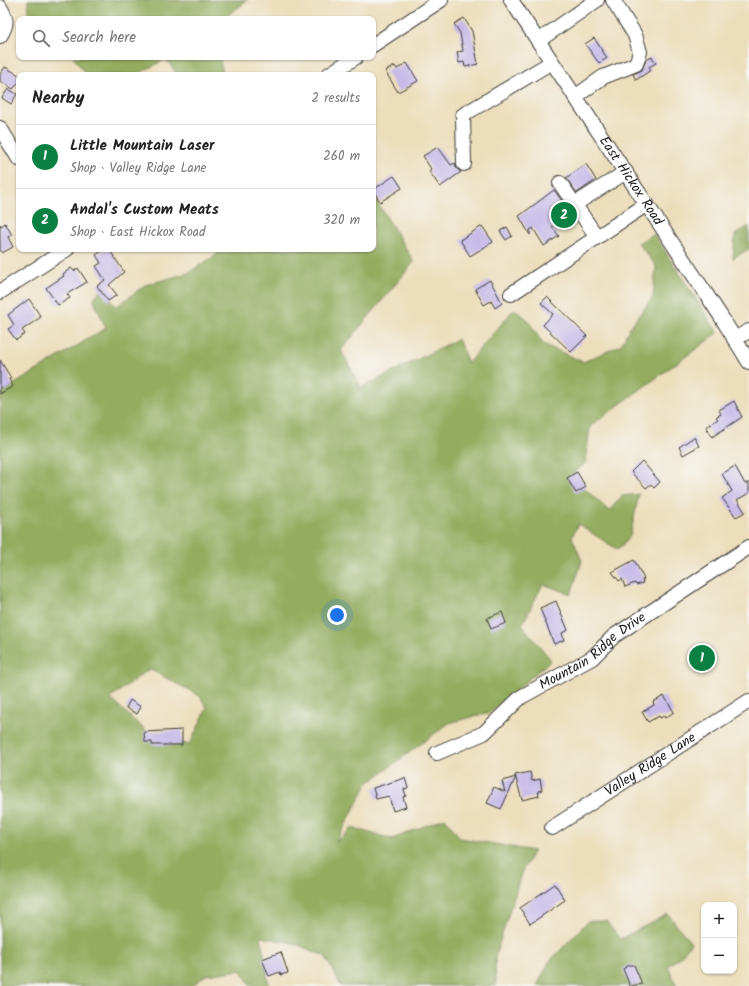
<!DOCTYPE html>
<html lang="en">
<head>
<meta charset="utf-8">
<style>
  body { margin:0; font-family:Kalam,sans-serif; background:#f2f2f2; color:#222 }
  .controls { position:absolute; right:12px; bottom:12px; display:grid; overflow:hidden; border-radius:8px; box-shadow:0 1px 3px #0004 }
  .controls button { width:36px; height:36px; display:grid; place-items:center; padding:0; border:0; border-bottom:1px solid #e0e0e0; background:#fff; color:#222; font:20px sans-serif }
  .you { position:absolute; left:337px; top:615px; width:14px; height:14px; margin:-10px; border:3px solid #fff; border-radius:50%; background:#1a73e8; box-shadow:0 0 0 6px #1a73e833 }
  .badge { display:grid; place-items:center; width:26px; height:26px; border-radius:50%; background:#0b8043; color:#fff; font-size:13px; font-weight:700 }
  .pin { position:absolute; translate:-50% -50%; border:2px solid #fff; box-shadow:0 1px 4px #0006 }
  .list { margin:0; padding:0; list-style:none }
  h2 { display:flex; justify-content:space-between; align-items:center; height:52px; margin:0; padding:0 16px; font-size:17px }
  h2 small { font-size:13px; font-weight:400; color:#767676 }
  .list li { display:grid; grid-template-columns:26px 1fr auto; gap:12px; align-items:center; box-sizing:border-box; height:64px; padding:0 16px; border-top:1px solid #e0e0e0 }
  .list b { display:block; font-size:15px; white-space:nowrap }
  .list p { margin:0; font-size:13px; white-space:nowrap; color:#767676 }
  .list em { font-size:13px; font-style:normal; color:#767676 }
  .icon { flex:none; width:22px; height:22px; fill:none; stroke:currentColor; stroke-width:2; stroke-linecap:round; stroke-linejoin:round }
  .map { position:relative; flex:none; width:749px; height:986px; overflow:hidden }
  .search { position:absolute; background:#fff; box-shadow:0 1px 3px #0004; left:16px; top:16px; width:360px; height:44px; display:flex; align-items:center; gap:10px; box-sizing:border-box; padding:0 14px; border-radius:8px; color:#767676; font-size:15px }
  .panel { position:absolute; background:#fff; box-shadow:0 1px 3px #0004; left:16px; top:72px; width:360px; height:180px; border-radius:8px }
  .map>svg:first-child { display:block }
</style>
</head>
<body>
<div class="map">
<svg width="749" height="986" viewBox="0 0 749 986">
  <rect width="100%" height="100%" fill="#f6f6f2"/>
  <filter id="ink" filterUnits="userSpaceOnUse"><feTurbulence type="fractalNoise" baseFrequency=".025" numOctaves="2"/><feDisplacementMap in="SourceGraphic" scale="8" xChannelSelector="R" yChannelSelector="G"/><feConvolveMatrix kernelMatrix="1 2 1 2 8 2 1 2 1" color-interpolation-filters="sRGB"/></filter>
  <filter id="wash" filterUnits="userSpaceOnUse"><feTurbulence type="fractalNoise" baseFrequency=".012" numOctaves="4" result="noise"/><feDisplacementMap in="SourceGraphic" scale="16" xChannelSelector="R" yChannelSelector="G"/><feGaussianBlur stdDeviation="0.9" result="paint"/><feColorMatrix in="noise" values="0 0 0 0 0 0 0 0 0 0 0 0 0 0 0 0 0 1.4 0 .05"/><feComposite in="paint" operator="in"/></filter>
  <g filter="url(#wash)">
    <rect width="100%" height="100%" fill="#ecdebb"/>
    <g fill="#93ac5e" stroke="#58643d" fill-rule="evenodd">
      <polygon points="28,0 248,0 223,19 29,19"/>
      <polygon points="73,57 219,57 223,73 219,75 178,75 166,59 136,75 87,75"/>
      <path d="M373,195L414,262L341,350L361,388L458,339L468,363L514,309L527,319L543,344L583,362L621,345L630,327L653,297L656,266L638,243L654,234L718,333L590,426L586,462L571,476L609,511L622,496L639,494L630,536L618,550L578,524L572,537L582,561L571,594L543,584L522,625L551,660L491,712L449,723L367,784L336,843L352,828L392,839L445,818L460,838L534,851L522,871L495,957L496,986H341L325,956L293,943L261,937L269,986H251L241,970L206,975L192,986H0V393L106,328L93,299L102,289L116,307L145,285L188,273L225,249H373ZM149,669L200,696L207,708L190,744L157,741L110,698Z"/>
      <polygon points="749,226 749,249 733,258 735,235"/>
      <polygon points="668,914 691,943 681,956 668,966 677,986 537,986 549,962 588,921 606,921 620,939"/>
    </g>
    <g id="blocks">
      <g fill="#c6b9e8">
        <polygon points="464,18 472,31 478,64 465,67 464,62 459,63 457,52 463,51 460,33 454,24"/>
        <polygon points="594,38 607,58 599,63 585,44"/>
        <polygon points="652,57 656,63 649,67 651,70 636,80 633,74 642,70 646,60"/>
        <polygon points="407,63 418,81 398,92 385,71 395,66 397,69"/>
        <polygon points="5,67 19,75 19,82 13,89 0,81 0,74"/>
        <polygon points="8,89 17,94 11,104 2,98"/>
        <polygon points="438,147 451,165 455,163 457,169 461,172 440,187 429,171 431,169 423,156"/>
        <polygon points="586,164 596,180 577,193 566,178"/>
        <polygon points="394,176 402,188 380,202 373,190"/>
        <polygon points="554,190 566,206 562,209 567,217 552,227 559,236 544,246 533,228 530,230 530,235 519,216"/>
        <polygon points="5,223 12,235 8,237 13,247 2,253 0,249 0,224 1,226"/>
        <polygon points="482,226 493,242 470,256 460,240"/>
        <polygon points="507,227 512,236 506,240 500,231"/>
        <polygon points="105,249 109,249 124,272 109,285 117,295 108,301 97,286 105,280 96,266 101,263 96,255"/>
        <polygon points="71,268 74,271 78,268 87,282 67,294 70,298 58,305 46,288 64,276 63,274"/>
        <polygon points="490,280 502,303 495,308 491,301 484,305 475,289"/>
        <polygon points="547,297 587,336 571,352 543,325 553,314 541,303"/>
        <polygon points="29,299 41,317 22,330 25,334 16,340 8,329 14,325 8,315"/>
        <polygon points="0,360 11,378 9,379 13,386 0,394"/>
        <polygon points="734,401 742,417 712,437 706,427 718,419 716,417 721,414 719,410"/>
        <polygon points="694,437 699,446 683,455 679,447"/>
        <polygon points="642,461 660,482 654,488 651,484 646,488 631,472"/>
        <polygon points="735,466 745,484 749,482 749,493 737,500 745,512 736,517 722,498 732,491 722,474"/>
        <polygon points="577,472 586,487 576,493 567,478"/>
        <polygon points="634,560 644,579 642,580 643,583 636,585 635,583 625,587 622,579 619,581 612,572"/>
        <polygon points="556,601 568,630 562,633 564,640 554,644 540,608"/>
        <polygon points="502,612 506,623 491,629 487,618"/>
        <polygon points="705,649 711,660 698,667 692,656"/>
        <polygon points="664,696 674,712 665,718 664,716 660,718 659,716 648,722 642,712 654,705 653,702"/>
        <polygon points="130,700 141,707 137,714 126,708"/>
        <polygon points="182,730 182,745 152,745 152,742 145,742 144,732"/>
        <polygon points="530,772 532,781 540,779 542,790 538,791 539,796 522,800 515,775"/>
        <polygon points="516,777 501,809 487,803 494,787 505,792 502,781"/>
        <polygon points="405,778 408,788 404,789 406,796 403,797 406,807 393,811 389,796 376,799 373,788"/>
        <polygon points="555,884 565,900 530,924 520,908"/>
        <polygon points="281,952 288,973 281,975 280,972 269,976 262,959"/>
        <polygon points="629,965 634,965 642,984 630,986 623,969"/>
      </g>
    </g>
  </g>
  <g filter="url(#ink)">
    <use href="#blocks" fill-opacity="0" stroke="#3b3934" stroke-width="1"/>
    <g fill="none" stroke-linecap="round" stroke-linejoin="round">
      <g stroke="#3b3934" stroke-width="16">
        <g id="minor">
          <path id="s1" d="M511,0L720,315L749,362"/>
          <path d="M0,7C7,19 8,24 0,36"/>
          <polyline points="538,41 597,0"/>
          <polyline points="373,45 441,0"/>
          <polyline points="328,75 356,57"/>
          <polyline points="575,97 603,77 636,64 640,52 635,35 613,0"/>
          <polyline points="0,128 19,159"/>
          <polyline points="464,164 463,115 552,62"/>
          <polyline points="560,183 597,237"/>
          <polyline points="575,204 626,172"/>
          <polyline points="0,292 67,249"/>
          <polyline points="511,294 647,204"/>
          <polyline points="734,339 749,331"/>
          <path id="s2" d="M437,753L484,733L521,697L592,658L614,636L749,547"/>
          <path id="s3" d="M552,828L749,701"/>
        </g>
      </g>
      <use href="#minor" stroke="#fff" stroke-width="14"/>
    </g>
  </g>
  <g text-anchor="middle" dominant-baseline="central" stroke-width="4" stroke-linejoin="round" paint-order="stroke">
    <g font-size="14" fill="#1c1c1c" stroke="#f6f6f2">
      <text stroke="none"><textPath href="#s1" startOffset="217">East Hickox Road</textPath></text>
      <text stroke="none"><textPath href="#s2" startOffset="188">Mountain Ridge Drive</textPath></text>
      <text stroke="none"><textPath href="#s3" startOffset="117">Valley Ridge Lane</textPath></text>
    </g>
  </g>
</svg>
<div class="controls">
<button>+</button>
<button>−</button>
</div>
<div class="you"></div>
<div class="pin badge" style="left:702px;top:658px">1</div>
<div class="pin badge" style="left:564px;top:215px">2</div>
<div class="search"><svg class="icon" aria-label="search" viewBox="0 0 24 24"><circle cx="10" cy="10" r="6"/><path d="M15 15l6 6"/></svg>Search here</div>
<section class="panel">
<h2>Nearby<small>2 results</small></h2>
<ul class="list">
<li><span class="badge">1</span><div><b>Little Mountain Laser</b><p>Shop · Valley Ridge Lane</p></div><em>260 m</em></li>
<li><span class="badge">2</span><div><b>Andal's Custom Meats</b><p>Shop · East Hickox Road</p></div><em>320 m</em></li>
</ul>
</section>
</div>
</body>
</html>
